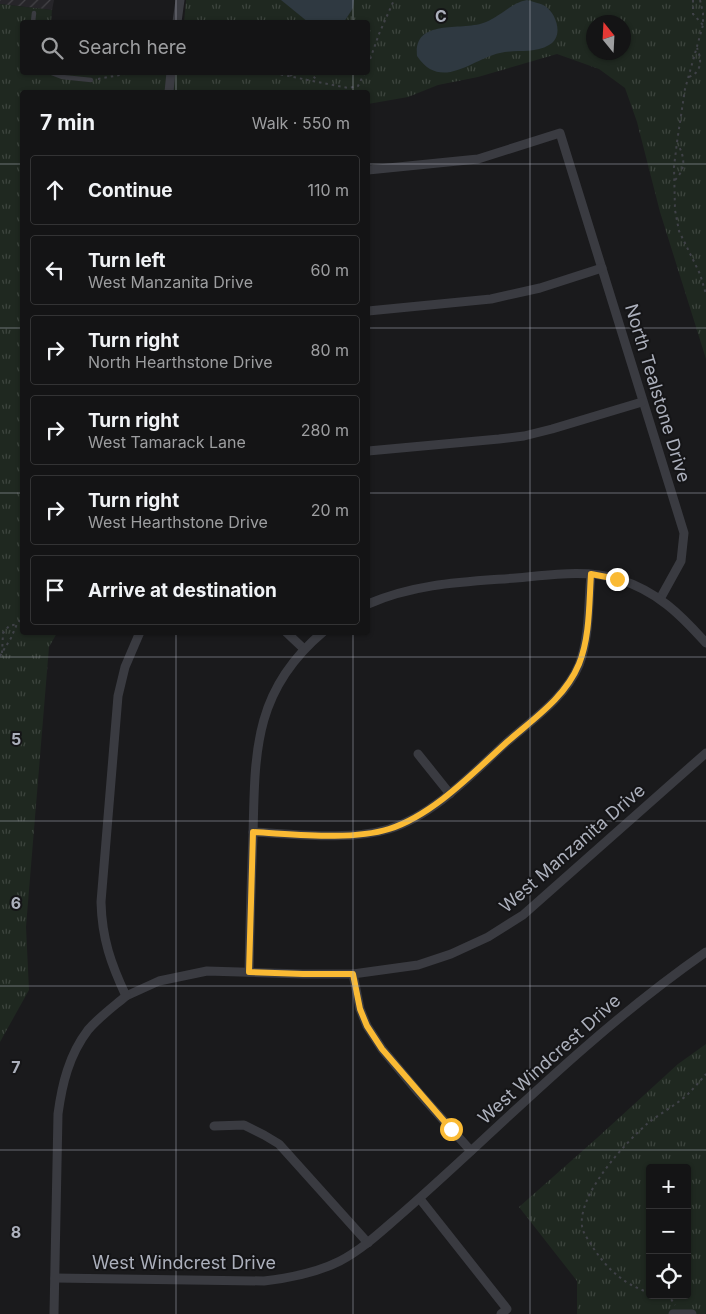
<!DOCTYPE html>
<html lang="en">
<head>
<meta charset="utf-8">
<style>
  body { margin:0; font-family:Inter,sans-serif; background:#1d1d1e; color:#f1f3f6 }
  .controls { position:absolute; right:15px; bottom:15px; display:grid; overflow:hidden; border-radius:5px; box-shadow:0 1px 4px #0004 }
  .controls button { width:45px; height:45px; display:grid; place-items:center; padding:0; border:0; border-bottom:1px solid #333334; background:#141415; color:#f1f3f6; font:25px sans-serif }
  .compass { position:absolute; left:586px; top:15px; width:45px; height:45px; border-radius:50%; background:#141415; box-shadow:0 1px 4px #0004; rotate:342deg }
  .stop { position:absolute; width:15px; height:15px; margin:-11px; border:4px solid #faba34; border-radius:50%; background:#fff }
  .stop.end { background:#faba34; border-color:#fff; box-shadow:0 1px 5px #0008 }
  .list { margin:0; padding:0; list-style:none }
  h2 { display:flex; justify-content:space-between; align-items:center; height:65px; margin:0; padding:0 20px; font-size:21px }
  h2 small { font-size:16px; font-weight:400; color:#9d9ea0 }
  .list li { display:grid; grid-template-columns:32px 1fr auto; gap:15px; align-items:center; box-sizing:border-box; height:70px; margin:0 10px 10px; padding:0 10px; border:1px solid #333334; border-radius:5px }
  .list b { display:block; font-size:19px; white-space:nowrap }
  .list p { margin:0; font-size:16px; white-space:nowrap; color:#9d9ea0 }
  .list em { font-size:16px; font-style:normal; color:#9d9ea0 }
  .icon { flex:none; width:28px; height:28px; fill:none; stroke:currentColor; stroke-width:2; stroke-linecap:round; stroke-linejoin:round }
  .map { position:relative; flex:none; width:706px; height:1314px; overflow:hidden }
  .search { position:absolute; background:#141415; box-shadow:0 1px 4px #0004; left:20px; top:20px; width:350px; height:55px; display:flex; align-items:center; gap:12px; box-sizing:border-box; padding:0 18px; border-radius:5px; color:#9d9ea0; font-size:19px }
  .panel { position:absolute; background:#141415; box-shadow:0 1px 4px #0004; left:20px; top:90px; width:350px; height:545px; border-radius:5px }
  .map>svg:first-child { display:block }
</style>
</head>
<body>
<div class="map">
<svg width="706" height="1314" viewBox="0 0 706 1314">
  <defs>
    <pattern id="industrial-furrows" width="10" height="10" patternUnits="userSpaceOnUse" patternTransform="scale(1.25)"><rect width="10" height="10" fill="#262529"/><path d="M-1 1l2-2M0 10L10 0M9 11l2-2" fill="none" stroke="#434246"/></pattern>
    <pattern id="grass-tufts" width="24" height="20" patternUnits="userSpaceOnUse" patternTransform="scale(1.25)"><rect width="24" height="20" fill="#1f2820"/><path d="M3 7l-1-3M5 7V3M7 7l1-3M15 17l-1-3M17 17v-4M19 17l1-3" fill="none" stroke="#3d453e"/></pattern>
  </defs>
  <rect width="100%" height="100%" fill="#1a1a1c"/>
  <polygon fill="url(#industrial-furrows)" points="0,0 54,0 52,10 0,4"/>
  <g fill="url(#grass-tufts)" fill-rule="evenodd">
    <path d="M186,0H706V359L660,212L637,122L625,88L599,69L557,54L478,77L438,85L408,97L368,104V92H22V632L57,633L49,647L26,927L29,990L0,1042V4L52,10L51,22H22V72H368V22H184ZM594,22H624V52H594Z"/>
    <path d="M706,1044V1314H577V1281L519,1207L597,1138L678,1064ZM650,1168H687V1295H650Z"/>
  </g>
  <g fill="#2f3941">
    <polygon points="281,0 354,0 353,8 344,22 308,22"/>
    <path d="M527,0C533,2 540,3 545,6C557,14 564,37 549,45C534,54 516,49 500,53C472,59 441,92 417,56C413,17 463,32 486,22C501,16 511,3 527,0Z"/>
  </g>
  <g fill="none" stroke-linecap="round" stroke-linejoin="round">
    <g stroke="#404248" stroke-width="2" stroke-dasharray="2.5 4" stroke-linecap="butt">
      <polyline points="693,0 693,14 703,25"/>
      <polyline points="700,0 703,13 703,25 685,89 677,142 674,167 675,210 679,231 700,274 706,294"/>
      <polyline points="368,65 379,34 394,0"/>
      <polyline points="268,72 348,88 358,86 365,72"/>
      <polyline points="309,72 318,81"/>
      <polyline points="290,76 296,72"/>
      <path d="M689,77C702,72 702,60 697,48"/>
      <polyline points="98,79 130,73 160,73"/>
      <path d="M675,180C686,169 685,158 678,144"/>
      <polyline points="2,653 3,633 9,626 17,624"/>
      <polyline points="0,656 11,638 17,624 22,618"/>
      <path d="M650,1293C624,1284 609,1271 594,1249C590,1242 583,1234 582,1226C578,1194 625,1143 648,1123C661,1113 676,1105 688,1094C694,1088 700,1081 706,1074"/>
      <polyline points="659,1295 671,1299 675,1305"/>
    </g>
    <g stroke="#3a3b41" stroke-width="4.5">
      <polyline points="33,22 34,13"/>
      <polyline points="49,72 62,77 91,80"/>
    </g>
    <g stroke="#3a3b41" stroke-width="9">
      <polyline points="177,22 180,0"/>
      <polyline points="169,92 171,72"/>
      <polyline points="368,170 478,159 560,133 684,533 681,561 660,599"/>
      <polyline points="368,311 491,299 540,288 602,268"/>
      <polyline points="368,451 499,439 524,436 552,429 642,402"/>
      <path d="M368,604C417,583 464,582 516,578C550,575 586,569 618,579C657,591 680,614 706,643"/>
      <polyline points="286,632 304,649"/>
      <polyline points="418,754 450,794"/>
      <path d="M253,832C294,834 350,841 389,829C434,815 473,773 507,742C533,719 565,698 579,665C590,637 588,603 591,575"/>
      <path d="M249,972C250,927 251,881 253,836C255,753 253,691 323,632"/>
      <polyline points="353,974 360,1009 367,1026 382,1049 419,1093 471,1151"/>
      <polyline points="126,996 159,981 207,971 303,974 353,974 418,965 451,954 488,937 523,915 706,753"/>
      <polyline points="214,1126 244,1125 264,1135 279,1144 368,1243"/>
      <polyline points="420,1199 507,1309 501,1314"/>
      <path d="M55,1278L264,1281C290,1278 316,1273 340,1261C359,1251 375,1237 391,1223C418,1200 444,1176 470,1152C545,1082 621,1011 706,952"/>
      <path d="M54,1314L58,1114C62,1084 69,1055 88,1030C99,1017 113,1007 126,996C111,964 102,939 101,902L118,696L125,667L140,632"/>
      <polyline points="673,1314 692,1314"/>
    </g>
  </g>
  <g fill="none" stroke-linecap="round" stroke-linejoin="round">
    <path stroke="#faba34" stroke-width="6" d="M451,1129L382,1049L367,1026L360,1009L353,974H303L249,972L253,832C293,834 351,841 389,829C433,815 474,772 507,742C533,719 565,698 579,664C590,637 589,603 591,574L617,579"/>
  </g>
  <path fill="none" stroke="#acb0bc" stroke-width="1" stroke-opacity="0.55" d="M176,0V22M353,0V22M530,0V1314M176,72V92M353,72V92M0,164H22M368,164H706M0,328H22M368,328H706M0,493H22M368,493H706M176,632V1314M353,632V1314M0,657H706M0,821H706M0,986H706M0,1150H706"/>
  <g text-anchor="middle" dominant-baseline="central" stroke-width="4" stroke-linejoin="round" paint-order="stroke">
    <g font-size="18" fill="#acb0bc" stroke="#151517">
      <text transform="translate(658 393) rotate(73)">North Tealstone Drive</text>
      <text transform="translate(572 848) rotate(-41)">West Manzanita Drive</text>
      <text transform="translate(549 1059) rotate(-42)">West Windcrest Drive</text>
      <text x="184" y="1262">West Windcrest Drive</text>
    </g>
  </g>
  <g font-size="16" text-anchor="middle" font-weight="bold" fill="#acb0bc" stroke="#151517" stroke-width="4" stroke-linejoin="round" paint-order="stroke">
    <text x="441" y="22">C</text>
    <text x="16" y="745">5</text>
    <text x="16" y="909">6</text>
    <text x="16" y="1073">7</text>
    <text x="16" y="1238">8</text>
  </g>
</svg>
<div class="controls">
<button>+</button>
<button>−</button>
<button><svg class="icon" aria-label="locate" viewBox="0 0 24 24"><circle cx="12" cy="12" r="6"/><path d="M12 2v4M12 18v4M2 12h4M18 12h4"/></svg></button>
</div>
<svg class="compass" viewBox="-18 -18 36 36"><path d="M0-13l5 13h-10z" fill="#e53935"/><path d="M0 13l5-13h-10z" fill="#9d9ea0"/></svg>
<div class="stop" style="left:451px;top:1129px"></div>
<div class="stop end" style="left:617px;top:579px"></div>
<div class="search"><svg class="icon" aria-label="search" viewBox="0 0 24 24"><circle cx="10" cy="10" r="6"/><path d="M15 15l6 6"/></svg>Search here</div>
<section class="panel">
<h2>7 min<small>Walk · 550 m</small></h2>
<ul class="list">
<li><svg class="icon" aria-label="ahead" viewBox="0 0 24 24"><path d="M12 20V5M6 11l6-6 6 6"/></svg><div><b>Continue</b></div><em>110 m</em></li>
<li><svg class="icon" aria-label="left" viewBox="0 0 24 24"><path d="M17 20v-9H6M10 6l-5 5 5 5"/></svg><div><b>Turn left</b><p>West Manzanita Drive</p></div><em>60 m</em></li>
<li><svg class="icon" aria-label="right" viewBox="0 0 24 24"><path d="M7 20v-9h11M14 6l5 5-5 5"/></svg><div><b>Turn right</b><p>North Hearthstone Drive</p></div><em>80 m</em></li>
<li><svg class="icon" aria-label="right" viewBox="0 0 24 24"><path d="M7 20v-9h11M14 6l5 5-5 5"/></svg><div><b>Turn right</b><p>West Tamarack Lane</p></div><em>280 m</em></li>
<li><svg class="icon" aria-label="right" viewBox="0 0 24 24"><path d="M7 20v-9h11M14 6l5 5-5 5"/></svg><div><b>Turn right</b><p>West Hearthstone Drive</p></div><em>20 m</em></li>
<li><svg class="icon" aria-label="arrive" viewBox="0 0 24 24"><path d="M6 21V4h12l-3 4 3 4H6"/></svg><div><b>Arrive at destination</b></div></li>
</ul>
</section>
</div>
</body>
</html>
